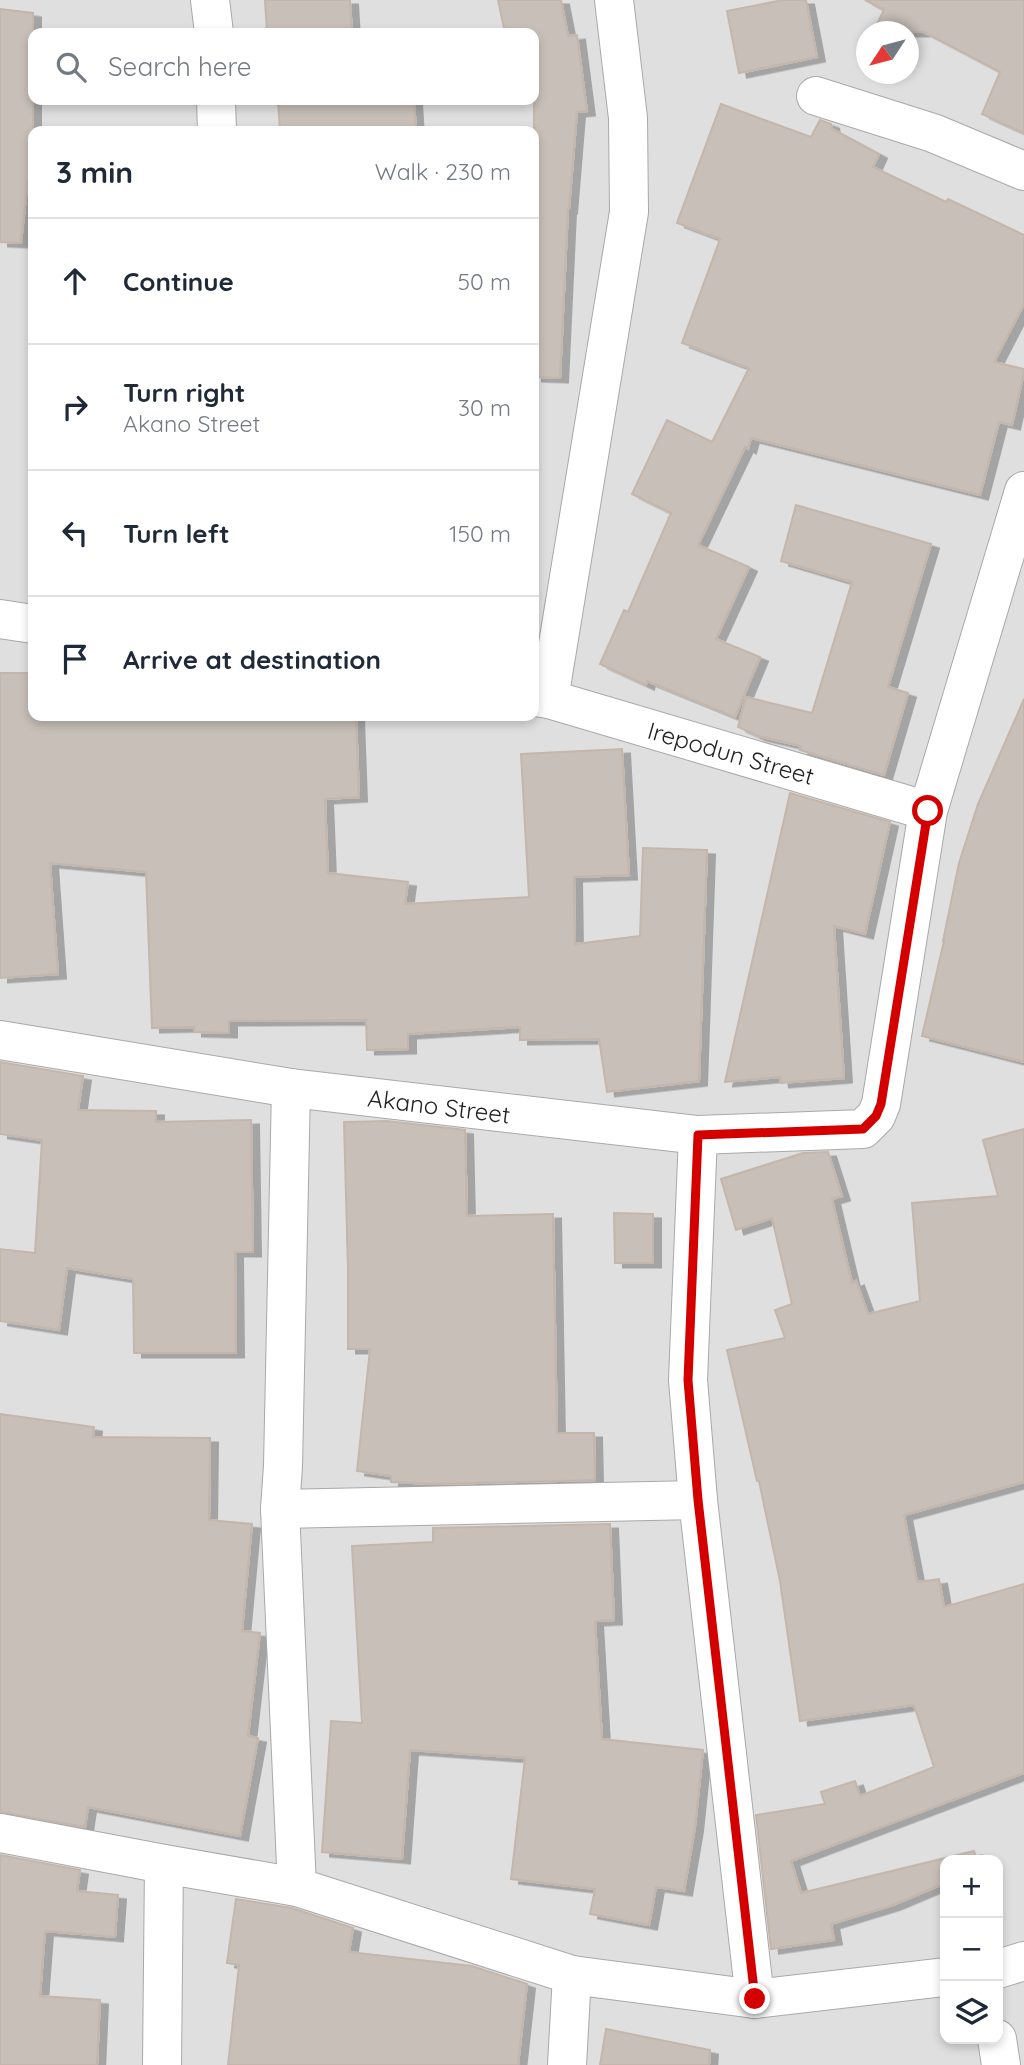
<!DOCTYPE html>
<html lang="en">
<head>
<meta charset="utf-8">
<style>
  body { margin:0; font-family:Quicksand,sans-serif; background:#f6f6f7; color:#1f2937 }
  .controls { position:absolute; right:21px; bottom:21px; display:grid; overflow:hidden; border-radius:14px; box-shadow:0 4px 10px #0003 }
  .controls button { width:63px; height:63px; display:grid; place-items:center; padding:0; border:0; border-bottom:2px solid #e0e1e3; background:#fff; color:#1f2937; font:35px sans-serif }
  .compass { position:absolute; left:856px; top:21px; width:63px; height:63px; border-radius:50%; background:#fff; box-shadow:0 4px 10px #0003; rotate:234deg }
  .stop { position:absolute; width:21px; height:21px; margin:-16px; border:5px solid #d40000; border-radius:50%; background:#fff }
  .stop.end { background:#d40000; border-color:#fff; box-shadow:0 2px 7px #0008 }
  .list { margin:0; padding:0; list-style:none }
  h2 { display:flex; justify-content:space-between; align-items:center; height:91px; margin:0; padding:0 28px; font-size:30px }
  h2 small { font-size:23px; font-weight:400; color:#747a83 }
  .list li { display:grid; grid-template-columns:46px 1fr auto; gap:21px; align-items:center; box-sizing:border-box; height:126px; padding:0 28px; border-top:2px solid #e0e1e3 }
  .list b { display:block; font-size:26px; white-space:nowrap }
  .list p { margin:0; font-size:23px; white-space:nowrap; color:#747a83 }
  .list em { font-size:23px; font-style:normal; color:#747a83 }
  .icon { flex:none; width:38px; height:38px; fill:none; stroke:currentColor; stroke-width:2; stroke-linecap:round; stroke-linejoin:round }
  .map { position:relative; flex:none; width:1024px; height:2065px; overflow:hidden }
  .search { position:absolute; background:#fff; box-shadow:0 4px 10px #0003; left:28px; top:28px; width:511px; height:77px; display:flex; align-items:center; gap:18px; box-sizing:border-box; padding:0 24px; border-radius:14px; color:#747a83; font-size:26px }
  .panel { position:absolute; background:#fff; box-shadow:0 4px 10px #0003; left:28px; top:126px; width:511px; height:595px; border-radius:14px }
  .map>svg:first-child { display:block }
</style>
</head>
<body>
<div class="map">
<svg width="1024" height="2065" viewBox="0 0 1024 2065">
  <defs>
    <filter id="shadow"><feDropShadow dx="8" dy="4.5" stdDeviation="0" flood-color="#0004"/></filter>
  </defs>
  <rect width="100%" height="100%" fill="#f2efe9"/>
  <path fill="#e0dfdf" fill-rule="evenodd" d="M0,0H1024V2065H0ZM866,32H908V74H866ZM33,33H534V100H33ZM33,131H534V716H33ZM945,1860H998V2039H945Z"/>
  <g fill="#c7bfb8" stroke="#c4b6ab" stroke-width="2" filter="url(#shadow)">
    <polygon points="265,0 350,0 352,33 267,33"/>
    <polygon points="498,0 561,0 568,36 577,35 587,111 577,112 569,209 568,209 560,378 534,377 534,33 505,33"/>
    <polygon points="783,0 806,0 817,57 739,73 727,11"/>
    <polygon points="865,0 1024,0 1024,133 982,114 1000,72 924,32 873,32 884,10"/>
    <polygon points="0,9 33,13 33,179 28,179 21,243 0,242"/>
    <polygon points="278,100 414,100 416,131 280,131"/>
    <polygon points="721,104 811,137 820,120 831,124 832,129 879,154 873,167 946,202 948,199 1024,235 1024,304 994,362 1024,369 1024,372 1012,425 999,422 980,495 751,438 748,449 745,447 698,545 749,567 716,639 760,657 735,717 647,681 646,685 600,664 624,610 628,612 671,513 632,494 667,420 712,442 749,368 682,343 720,239 677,223"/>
    <polygon points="796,505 931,544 888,687 908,693 884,775 800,750 801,746 758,736 738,727 746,697 812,713 852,582 781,561"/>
    <polygon points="0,673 33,673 33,716 356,716 359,797 325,799 328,873 408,882 405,904 529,897 521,754 622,749 629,875 574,877 575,944 640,936 643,848 707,850 699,1081 607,1092 599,1039 520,1040 520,1027 408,1034 408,1049 367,1050 366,1020 229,1021 229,1033 194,1032 194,1027 152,1028 146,872 50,863 58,974 0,978"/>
    <polygon points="1024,699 1024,1062 922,1036 944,941 943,941 959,863 978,804"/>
    <polygon points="790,793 890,822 865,934 834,926 844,1078 781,1083 780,1077 725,1082"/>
    <polygon points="0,1062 83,1076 78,1110 156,1111 156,1122 251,1120 253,1252 235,1252 236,1353 134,1353 133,1279 67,1268 59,1330 0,1321 0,1249 35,1253 42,1140 0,1134"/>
    <polygon points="387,1121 465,1130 467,1216 553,1214 557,1433 594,1433 595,1480 435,1484 391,1482 391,1476 357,1471 370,1349 348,1349 348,1270 344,1122"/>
    <polygon points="1024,1129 1024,1482 904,1515 917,1582 939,1579 944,1607 1024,1584 1024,1773 791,1861 801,1893 974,1851 977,1860 945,1860 945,1883 893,1905 831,1924 834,1940 771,1949 756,1815 825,1804 821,1792 855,1781 860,1796 934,1767 914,1705 800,1721 780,1581 759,1481 757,1481 727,1350 785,1338 775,1310 792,1304 772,1218 736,1230 721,1179 803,1153 828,1152 842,1196 832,1199 852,1283 856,1281 868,1314 920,1301 912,1203 998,1196 983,1140"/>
    <polygon points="614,1213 653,1214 653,1263 615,1263"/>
    <polygon points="0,1414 94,1427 93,1437 210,1438 209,1520 252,1524 242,1631 260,1633 248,1736 258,1738 240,1836 88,1807 85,1827 0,1812"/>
    <polygon points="610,1524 614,1620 595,1621 602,1739 703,1750 695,1827 684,1891 656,1887 649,1925 590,1914 595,1889 511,1879 525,1758 410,1750 402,1859 322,1852 331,1721 362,1723 352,1546 433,1542 433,1528"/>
    <polygon points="0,1855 80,1870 77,1891 118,1895 115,1937 45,1931 40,1996 100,2000 97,2065 0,2065"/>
    <polygon points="236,1899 292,1908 353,1928 349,1952 472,1966 527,1984 518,2065 228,2065 239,1965 227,1963"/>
    <polygon points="606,2029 710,2050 709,2065 600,2065"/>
  </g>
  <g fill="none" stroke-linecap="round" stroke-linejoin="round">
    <g stroke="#a9a9a9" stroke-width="40">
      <g id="street">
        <polyline points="210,0 214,33"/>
        <polyline points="816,96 933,133 1024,171"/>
        <polyline points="216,100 217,131"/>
        <polyline points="0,619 33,624"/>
        <polyline points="534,697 549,699 928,811"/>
        <polyline points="549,699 629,212 628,118 614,0"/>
        <polyline points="0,1040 291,1088 698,1135 863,1129 876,1116 881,1104 928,811 1024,491"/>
        <polyline points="291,1088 283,1466 280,1509 297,1887"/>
        <polyline points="698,1135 688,1380 698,1500 755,1999"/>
        <polyline points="280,1509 698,1500"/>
        <polyline points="0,1833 164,1864 297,1887 572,1975 755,1999 945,1977"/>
        <polyline points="998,1969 1024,1961"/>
        <polyline points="997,2039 1001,2065"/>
        <polyline points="162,2065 164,1864"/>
        <polyline points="567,2065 572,1975"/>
      </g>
    </g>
    <use href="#street" stroke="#fff" stroke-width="38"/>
  </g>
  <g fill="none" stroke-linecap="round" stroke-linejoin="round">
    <polyline stroke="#d40000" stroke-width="9" points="755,1999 698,1500 688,1380 698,1135 863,1129 876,1116 881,1104 928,811"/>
  </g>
  <g text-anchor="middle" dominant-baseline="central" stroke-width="6" stroke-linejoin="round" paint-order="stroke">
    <g font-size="24" fill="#222" stroke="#fff">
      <text transform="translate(731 753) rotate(16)">Irepodun Street</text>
      <text transform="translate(439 1106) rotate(7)">Akano Street</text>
    </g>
  </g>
</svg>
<div class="controls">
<button>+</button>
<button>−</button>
<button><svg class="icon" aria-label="layers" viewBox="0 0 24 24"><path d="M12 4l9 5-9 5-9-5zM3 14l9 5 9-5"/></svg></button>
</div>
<svg class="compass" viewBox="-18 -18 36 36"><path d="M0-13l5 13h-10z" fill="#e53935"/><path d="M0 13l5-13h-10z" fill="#747a83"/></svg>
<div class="stop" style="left:928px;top:811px"></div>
<div class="stop end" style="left:755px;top:1999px"></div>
<div class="search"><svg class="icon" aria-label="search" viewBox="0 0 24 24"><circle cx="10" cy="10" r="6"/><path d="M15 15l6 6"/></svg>Search here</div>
<section class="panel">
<h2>3 min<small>Walk · 230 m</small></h2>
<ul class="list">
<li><svg class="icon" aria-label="ahead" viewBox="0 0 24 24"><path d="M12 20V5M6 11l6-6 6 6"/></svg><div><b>Continue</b></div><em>50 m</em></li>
<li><svg class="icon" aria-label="right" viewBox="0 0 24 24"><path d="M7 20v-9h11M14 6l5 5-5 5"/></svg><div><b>Turn right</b><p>Akano Street</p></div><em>30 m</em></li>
<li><svg class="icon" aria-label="left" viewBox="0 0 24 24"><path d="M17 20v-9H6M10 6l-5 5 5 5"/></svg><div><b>Turn left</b></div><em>150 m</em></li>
<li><svg class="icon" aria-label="arrive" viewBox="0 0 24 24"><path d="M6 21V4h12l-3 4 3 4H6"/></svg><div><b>Arrive at destination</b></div></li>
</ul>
</section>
</div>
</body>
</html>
